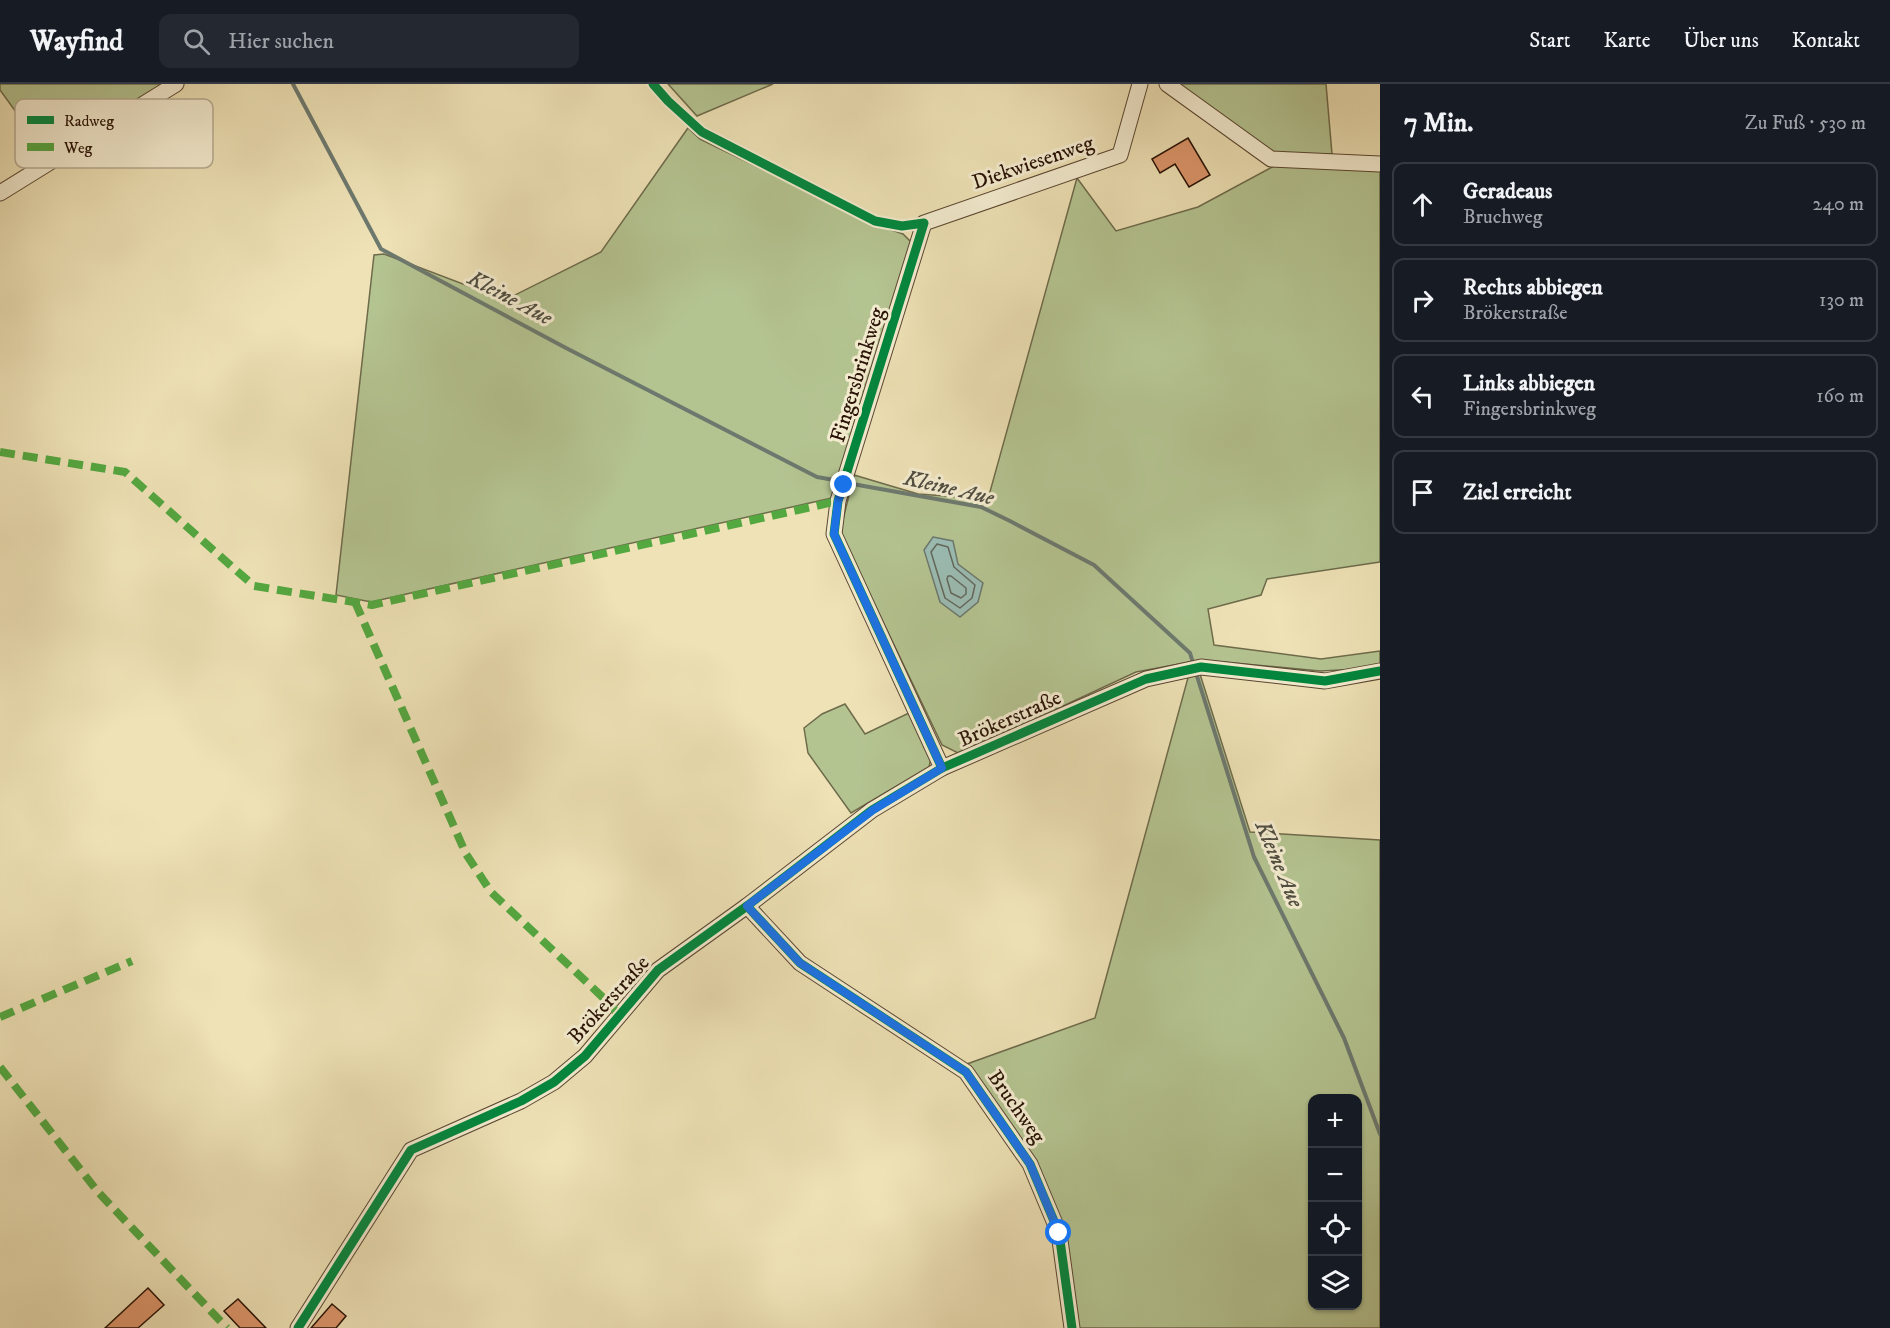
<!DOCTYPE html>
<html lang="de">
<head>
<meta charset="utf-8">
<style>
  body { margin:0; font-family:"IM FELL DW Pica",serif; background:#242831; color:#f1f3f6 }
  .controls { position:absolute; right:18px; bottom:18px; display:grid; overflow:hidden; border-radius:12px; box-shadow:0 2px 4px #0004 }
  .controls button { width:54px; height:54px; display:grid; place-items:center; padding:0; border:0; border-bottom:2px solid #363941; background:#171b24; color:#f1f3f6; font:30px sans-serif }
  .stop { position:absolute; width:18px; height:18px; margin:-14px; border:4px solid #1a73e8; border-radius:50%; background:#fff }
  .stop.end { background:#1a73e8; border-color:#fff; box-shadow:0 2px 6px #0008 }
  .list { margin:0; padding:0; list-style:none }
  h2 { display:flex; justify-content:space-between; align-items:center; height:78px; margin:0; padding:0 24px; font-size:26px }
  h2 small { font-size:20px; font-weight:400; color:#9ea1a6 }
  .list li { display:grid; grid-template-columns:39px 1fr auto; gap:18px; align-items:center; box-sizing:border-box; height:84px; margin:0 12px 12px; padding:0 12px; border:2px solid #363941; border-radius:12px }
  .list b { display:block; font-size:22px; white-space:nowrap }
  .list p { margin:0; font-size:20px; white-space:nowrap; color:#9ea1a6 }
  .list em { font-size:20px; font-style:normal; color:#9ea1a6 }
  .icon { flex:none; width:33px; height:33px; fill:none; stroke:currentColor; stroke-width:2; stroke-linecap:round; stroke-linejoin:round }
  .map { position:relative; flex:none; width:1380px; height:1244px; overflow:hidden }
  header { display:flex; align-items:center; gap:36px; box-sizing:border-box; height:84px; padding:0 30px; background:#171b24; border-bottom:2px solid #363941 }
  header strong { font-size:28px }
  nav { display:flex; gap:33px; margin-inline-start:auto; font-size:21px }
  .search { width:420px; height:54px; background:#242831; display:flex; align-items:center; gap:15px; box-sizing:border-box; padding:0 21px; border-radius:12px; color:#9ea1a6; font-size:22px }
  main { display:flex }
  aside { flex:1; background:#171b24 }
  .map>svg:first-child { display:block }
</style>
</head>
<body>
<header>
<strong>Wayfind</strong>
<div class="search"><svg class="icon" aria-label="search" viewBox="0 0 24 24"><circle cx="10" cy="10" r="6"/><path d="M15 15l6 6"/></svg>Hier suchen</div>
<nav><a>Start</a><a>Karte</a><a>Über uns</a><a>Kontakt</a></nav>
</header>
<main>
<div class="map">
<svg width="1380" height="1244" viewBox="0 0 1380 1244">
  <rect width="100%" height="100%" fill="#eee2b6"/>
  <filter id="stains"><feTurbulence type="fractalNoise" baseFrequency=".00333" numOctaves="4"/><feColorMatrix values="0 0 0 0 .2 0 0 0 0 .09 0 0 0 0 .02 0 0 0 .5 -.17"/></filter>
  <radialGradient id="worn" r=".72"><stop offset=".6" stop-color="#630" stop-opacity="0"/><stop offset="1" stop-color="#630" stop-opacity=".3"/></radialGradient>
  <g fill="#b4c491" stroke="#6e6b4b" stroke-width="1.5" fill-rule="evenodd">
    <polygon points="0,0 170,0 50,75 0,6"/>
    <polygon points="668,0 773,0 697,32"/>
    <polygon points="1179,0 1326,0 1332,70 1273,71"/>
    <polygon points="688,44 700,55 872,139 903,150 912,159 836,413 371,518 336,511 374,171 384,170 505,216 601,168"/>
    <polygon points="1276,81 1380,86 1380,478 1267,495 1261,511 1208,525 1214,561 1321,575 1380,567 1380,580 1359,585 1320,587 1201,576 1136,588 960,670 942,661 840,448 854,391 918,410 988,415 1077,94 1116,147 1198,123"/>
    <path d="M1199,587L1250,748L1380,756V1244H1077L1066,1147L967,980L1095,934L1189,590ZM1312,1014H1358V1222H1312Z"/>
    <polygon points="845,620 865,650 911,628 932,670 929,683 851,729 808,669 804,644 822,630"/>
  </g>
  <polygon fill="#9bbdb4" stroke="#6d796e" stroke-width="1.5" points="933,453 953,457 958,480 983,499 978,518 960,533 940,518 924,466"/>
  <g fill="none" stroke-linecap="round" stroke-linejoin="round">
    <g stroke="#62685c" stroke-width="1.5">
      <polygon points="937,460 948,463 954,483 975,501 972,514 960,524 945,514 931,468"/>
      <polygon points="948,492 951,492 966,504 966,510 961,514 951,509 947,495"/>
    </g>
    <g stroke="#6d796e" stroke-width="4">
      <polyline points="293,0 381,165 566,264 817,393 840,397"/>
      <polyline points="847,399 981,423 1010,437 1094,481 1190,569 1194,582"/>
      <polyline points="1196,589 1254,773 1344,954 1380,1050"/>
    </g>
  </g>
  <g fill="#dd966c" stroke="#281205" stroke-width="1.5">
    <polygon points="1188,54 1210,91 1189,103 1175,80 1160,89 1152,75"/>
    <polygon points="148,1204 164,1221 138,1244 105,1244"/>
    <polygon points="238,1215 266,1244 240,1244 224,1227"/>
    <polygon points="332,1220 346,1232 336,1244 311,1244"/>
  </g>
  <g fill="none" stroke-linecap="round" stroke-linejoin="round">
    <g stroke="#5a4631" stroke-width="17">
      <g id="minor">
        <polyline points="1167,0 1271,75 1380,80"/>
        <polyline points="0,109 176,0"/>
        <polyline points="942,684 834,450 838,417 924,139 1120,71 1140,0"/>
        <polyline points="747,822 800,879 966,988 1030,1080 1059,1149 1072,1244"/>
        <polyline points="298,1244 411,1066 521,1017 554,998 585,972 658,886 747,822 872,726 942,684 1146,595 1201,583 1325,597 1380,587"/>
      </g>
    </g>
    <use href="#minor" stroke="#f4ecd0" stroke-width="15"/>
    <g stroke="#53a840" stroke-width="8" stroke-dasharray="15 8" stroke-linecap="butt">
      <polyline points="0,368 125,388 254,502 372,521 838,417"/>
      <polyline points="355,518 466,770 491,808 613,923 618,933"/>
      <polyline points="0,933 132,877"/>
      <polyline points="0,983 98,1108 227,1244"/>
    </g>
    <g stroke="#f4ecd0" stroke-width="13">
      <g id="cycleway">
        <polyline points="653,0 668,17 702,48 875,137 902,142 924,139 838,417 834,450 942,684"/>
        <polyline points="747,822 800,879 966,988 1030,1080 1059,1149 1072,1244"/>
        <polyline points="298,1244 411,1066 521,1017 554,998 585,972 658,886 747,822 872,726 942,684 1146,595 1201,583 1325,597 1380,587"/>
      </g>
    </g>
    <use href="#cycleway" stroke="#00873e" stroke-width="9"/>
  </g>
  <g fill="none" stroke-linecap="round" stroke-linejoin="round">
    <polyline stroke="#1a73e8" stroke-width="8" points="844,401 838,417 834,450 942,684 873,726 747,822 800,879 966,988 1030,1080 1059,1149"/>
  </g>
  <g text-anchor="middle" dominant-baseline="central" stroke-width="6" stroke-linejoin="round" paint-order="stroke">
    <g font-size="21" fill="#281205" stroke="#f4ecd0">
      <text transform="translate(1033 79) rotate(-19)">Diekwiesenweg</text>
      <text transform="translate(858 291) rotate(-73)">Fingersbrinkweg</text>
      <text transform="translate(1010 635) rotate(-24)">Brökerstraße</text>
      <text transform="translate(609 916) rotate(-48)">Brökerstraße</text>
      <text transform="translate(1016 1023) rotate(55)">Bruchweg</text>
    </g>
    <g font-size="22" font-style="italic" fill="#504e42" stroke="#f4ecd0">
      <text transform="translate(510 214) rotate(28)">Kleine Aue</text>
      <text transform="translate(949 404) rotate(13)">Kleine Aue</text>
      <text transform="translate(1279 780) rotate(67)">Kleine Aue</text>
    </g>
  </g>
  <rect x="15" y="15" width="198" height="69" rx="9" fill="#f4ecd0" stroke="#b7ab93" stroke-width="1.5"/>
  <rect x="27" y="32" width="27" height="8" fill="#00873e"/>
  <rect x="27" y="59" width="27" height="8" fill="#53a840"/>
  <g font-size="16" fill="#281205">
    <text x="64" y="42">Radweg</text>
    <text x="64" y="69">Weg</text>
  </g>
  <rect width="100%" height="100%" filter="url(#stains)"/>
  <rect width="100%" height="100%" fill="url(#worn)"/>
</svg>
<div class="controls">
<button>+</button>
<button>−</button>
<button><svg class="icon" aria-label="locate" viewBox="0 0 24 24"><circle cx="12" cy="12" r="6"/><path d="M12 2v4M12 18v4M2 12h4M18 12h4"/></svg></button>
<button><svg class="icon" aria-label="layers" viewBox="0 0 24 24"><path d="M12 4l9 5-9 5-9-5zM3 14l9 5 9-5"/></svg></button>
</div>
<div class="stop" style="left:1059px;top:1149px"></div>
<div class="stop end" style="left:844px;top:401px"></div>
</div>
<aside>
<h2>7 Min.<small>Zu Fuß · 530 m</small></h2>
<ul class="list">
<li><svg class="icon" aria-label="ahead" viewBox="0 0 24 24"><path d="M12 20V5M6 11l6-6 6 6"/></svg><div><b>Geradeaus</b><p>Bruchweg</p></div><em>240 m</em></li>
<li><svg class="icon" aria-label="right" viewBox="0 0 24 24"><path d="M7 20v-9h11M14 6l5 5-5 5"/></svg><div><b>Rechts abbiegen</b><p>Brökerstraße</p></div><em>130 m</em></li>
<li><svg class="icon" aria-label="left" viewBox="0 0 24 24"><path d="M17 20v-9H6M10 6l-5 5 5 5"/></svg><div><b>Links abbiegen</b><p>Fingersbrinkweg</p></div><em>160 m</em></li>
<li><svg class="icon" aria-label="arrive" viewBox="0 0 24 24"><path d="M6 21V4h12l-3 4 3 4H6"/></svg><div><b>Ziel erreicht</b></div></li>
</ul>
</aside>
</main>
</body>
</html>
